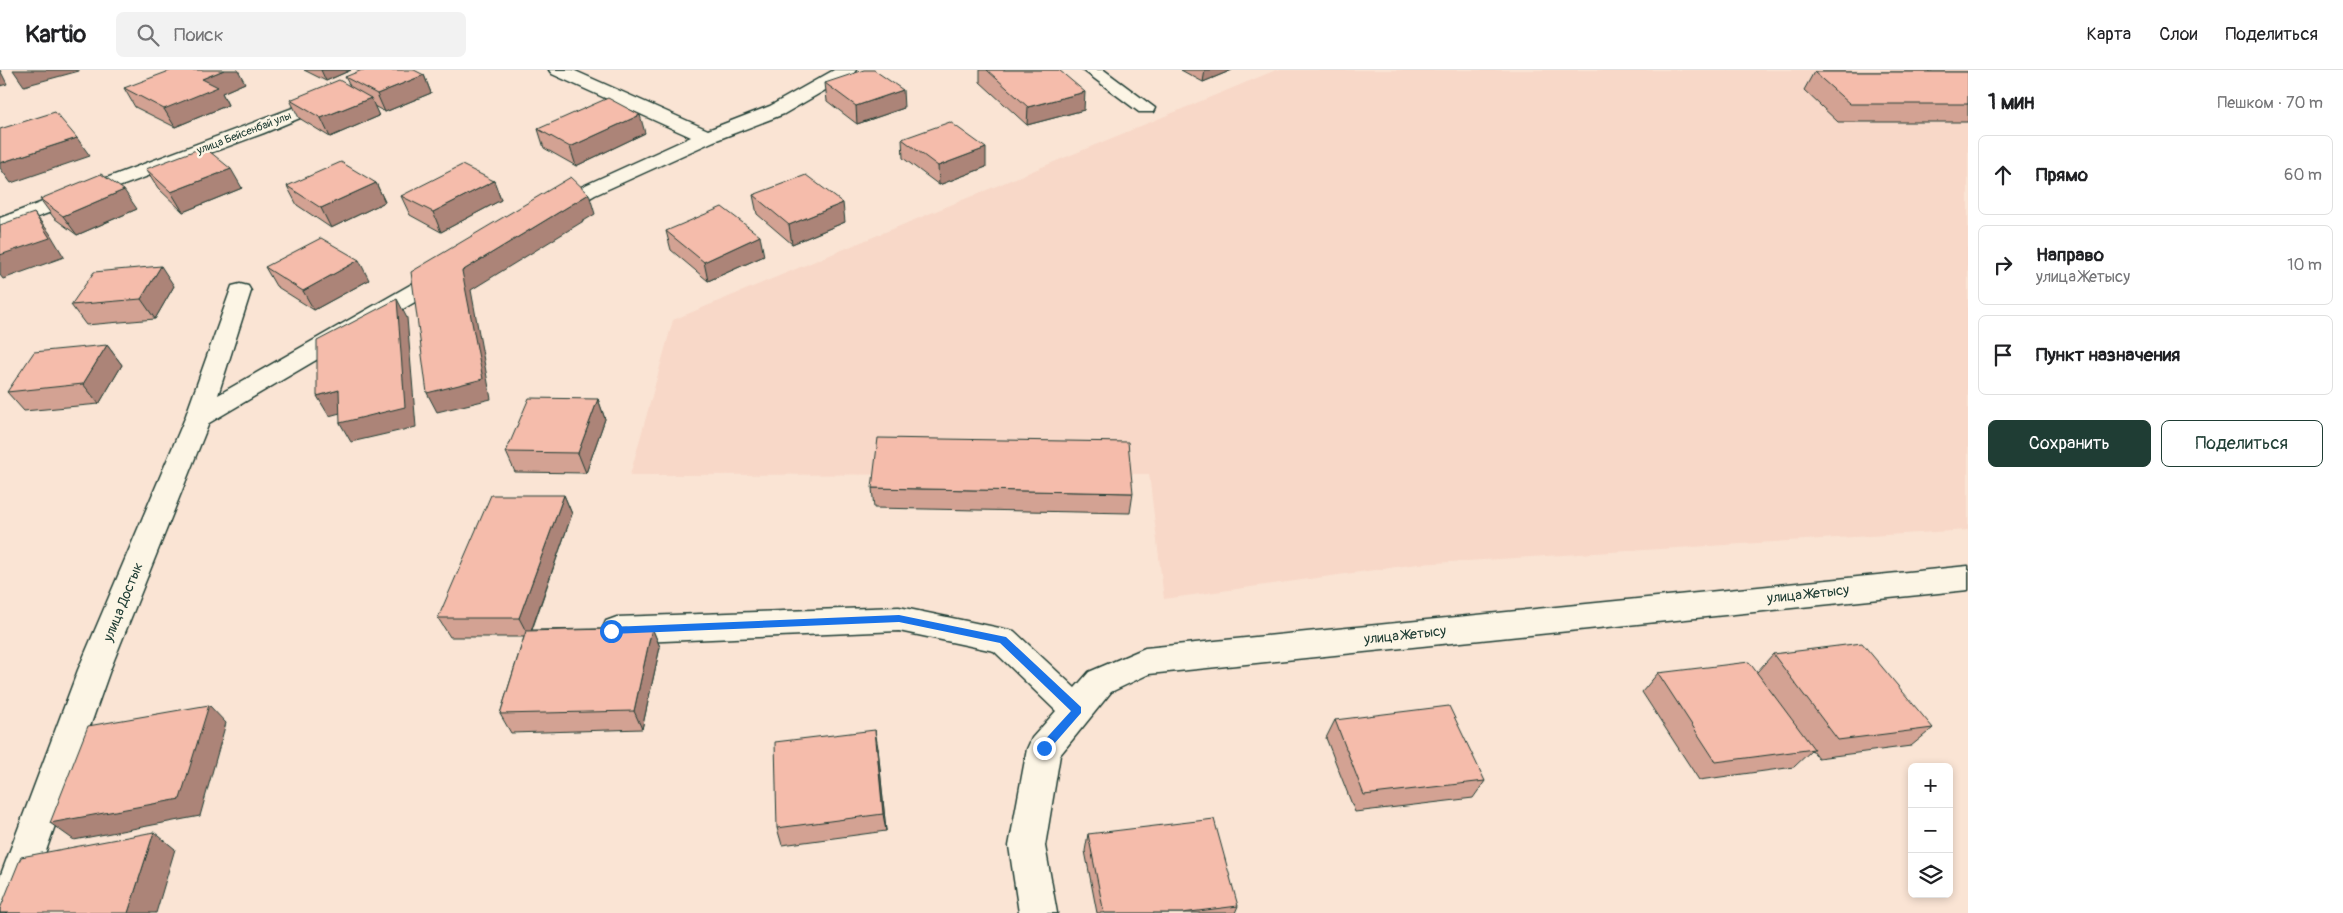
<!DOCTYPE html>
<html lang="ru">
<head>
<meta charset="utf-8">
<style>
  body { margin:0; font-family:Pangolin,sans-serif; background:#f2f2f2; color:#202124 }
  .controls { position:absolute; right:15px; bottom:15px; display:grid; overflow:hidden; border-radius:8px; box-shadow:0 2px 8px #0003 }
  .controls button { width:45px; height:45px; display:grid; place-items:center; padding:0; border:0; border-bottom:1px solid #e0e0e0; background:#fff; color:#202124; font:25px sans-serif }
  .stop { position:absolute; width:15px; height:15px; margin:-11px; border:4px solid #1a73e8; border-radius:50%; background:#fff }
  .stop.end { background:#1a73e8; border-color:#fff; box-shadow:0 1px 5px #0008 }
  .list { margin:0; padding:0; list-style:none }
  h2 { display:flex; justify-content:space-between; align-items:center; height:65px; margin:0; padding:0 20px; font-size:21px }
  h2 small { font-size:16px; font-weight:400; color:#757577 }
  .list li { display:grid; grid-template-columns:32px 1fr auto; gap:15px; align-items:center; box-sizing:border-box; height:80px; margin:0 10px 10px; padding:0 10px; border:1px solid #e0e0e0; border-radius:8px }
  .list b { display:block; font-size:19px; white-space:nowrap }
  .list p { margin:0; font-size:16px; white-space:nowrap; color:#757577 }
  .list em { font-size:16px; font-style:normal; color:#757577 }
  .actions { display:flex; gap:10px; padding:15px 20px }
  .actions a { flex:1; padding:11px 0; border:1px solid #1f3d34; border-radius:8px; text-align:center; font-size:18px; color:#1f3d34 }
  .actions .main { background:#1f3d34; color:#fff }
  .icon { flex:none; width:28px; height:28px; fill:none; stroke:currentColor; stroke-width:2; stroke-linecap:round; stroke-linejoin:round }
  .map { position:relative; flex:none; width:1968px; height:843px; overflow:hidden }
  header { display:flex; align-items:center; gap:30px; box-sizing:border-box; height:70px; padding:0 25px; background:#fff; border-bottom:1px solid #e0e0e0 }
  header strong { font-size:24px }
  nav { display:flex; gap:28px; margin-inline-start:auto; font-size:18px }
  .search { width:350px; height:45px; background:#f2f2f2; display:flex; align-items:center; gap:12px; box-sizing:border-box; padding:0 18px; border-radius:8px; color:#757577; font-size:19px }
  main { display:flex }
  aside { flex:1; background:#fff }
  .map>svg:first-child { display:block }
</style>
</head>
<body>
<header>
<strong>Kartio</strong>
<div class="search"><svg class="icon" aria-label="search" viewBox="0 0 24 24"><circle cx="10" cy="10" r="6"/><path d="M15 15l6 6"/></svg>Поиск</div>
<nav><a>Карта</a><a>Слои</a><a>Поделиться</a></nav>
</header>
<main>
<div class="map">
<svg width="1968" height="843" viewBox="0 0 1968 843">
  <rect width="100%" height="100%" fill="#fae4d4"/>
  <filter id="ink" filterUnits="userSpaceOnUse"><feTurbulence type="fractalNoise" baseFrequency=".02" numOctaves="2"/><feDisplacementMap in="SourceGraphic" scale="10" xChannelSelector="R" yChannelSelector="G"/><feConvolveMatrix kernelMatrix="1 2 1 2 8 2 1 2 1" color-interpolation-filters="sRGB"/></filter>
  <g filter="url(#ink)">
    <polygon fill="#f8d8c8" points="1276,0 1968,0 1968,460 1418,494 1164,529 1149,404 630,405 673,250"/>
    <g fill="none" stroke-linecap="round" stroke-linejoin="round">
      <g stroke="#1f3d34" stroke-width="3">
        <g id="street">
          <polygon points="549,0 573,0 708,60 770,36 834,0 856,0 853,4 784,44 714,71 595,125 561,145 554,147 547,145 544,141 547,137 581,117 691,67 552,4"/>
          <polygon points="1083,0 1104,0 1155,38 1153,42 1139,42"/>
          <polygon points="330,24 336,25 339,29 336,33 264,63 0,161 0,148"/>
          <polygon points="446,197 454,199 457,204 454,209 209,353 110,600 24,843 0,843 0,807 78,600 185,348 232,216 240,214 248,216 251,221 218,325 438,199"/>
          <polygon points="1968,496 1968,520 1149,604 1111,622 1060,685 1045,776 1057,843 1019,843 1009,776 1027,679 1032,668 1056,641 994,581 899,561 617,573 606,569 602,560 606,551 617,547 899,537 1014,561 1075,618 1089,602 1145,578"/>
        </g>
      </g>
      <use href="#street" fill="#fcf5e5" fill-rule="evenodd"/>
    </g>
    <g fill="#d3a293" stroke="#1f3d34">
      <polygon points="304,0 351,0 326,11"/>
      <polygon points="980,0 1059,0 1084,40 1027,55 980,12"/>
      <polygon points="1181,0 1232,0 1203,12"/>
      <polygon points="1814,2 1968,2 1968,52 1838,52 1804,20"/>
      <polygon points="424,5 431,23 385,42 374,36 379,46 330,67 299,48 290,30 350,16 345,7"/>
      <polygon points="245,13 222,23 228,35 175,57 135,37 124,18"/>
      <polygon points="825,13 904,38 857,54 827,31"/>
      <polygon points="538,59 645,63 576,96 544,78"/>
      <polygon points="902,69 986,97 939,115 903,88"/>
      <polygon points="146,99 242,118 183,142 158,118"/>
      <polygon points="494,111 501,130 441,162 410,145 401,126"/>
      <polygon points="376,113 385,132 331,158 297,135 287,116"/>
      <polygon points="753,125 845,152 792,174 757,144"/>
      <polygon points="40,129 137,139 77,165 54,148"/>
      <polygon points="666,161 764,186 708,211 671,180"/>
      <polygon points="265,197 369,210 314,240 276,216"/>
      <polygon points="174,216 155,249 86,255 71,235"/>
      <polygon points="107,275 122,295 99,334 24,341 7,322"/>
      <polygon points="598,329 605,349 586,403 515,402 506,382"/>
      <polygon points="872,418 1133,423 1130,443 874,438"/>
      <polygon points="564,425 572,444 532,560 652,558 660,577 642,659 511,663 500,644 524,567 450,567 438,548"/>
      <polygon points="1773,584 1933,658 1911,676 1818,688 1812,680 1794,697 1699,710 1642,622 1658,603 1757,602"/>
      <polygon points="1335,650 1485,711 1473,728 1355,742 1326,668"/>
      <polygon points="878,678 886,761 782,775 777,758"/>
      <polygon points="1088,764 1238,836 1235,843 1097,843 1085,781"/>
    </g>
    <g fill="#ac8478" stroke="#1f3d34">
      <polygon points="0,0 7,14 0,16"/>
      <polygon points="13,0 79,0 79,1 24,16"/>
      <polygon points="224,0 238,0 245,13 222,23 228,35 175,57 164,39 202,9"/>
      <polygon points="321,0 351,0 326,11"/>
      <polygon points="1205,0 1232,0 1203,12"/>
      <polygon points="424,5 431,23 385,42 377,24"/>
      <polygon points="903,20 904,38 857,54 856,36"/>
      <polygon points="1085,22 1084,40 1027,55 1028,37"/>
      <polygon points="371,28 379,46 330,67 321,48"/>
      <polygon points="640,45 645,63 576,96 570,77"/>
      <polygon points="77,68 90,86 11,113 0,98 0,93"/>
      <polygon points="986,78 986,97 939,115 938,96"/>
      <polygon points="231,99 242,118 183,142 171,122"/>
      <polygon points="494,111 501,130 441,162 433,142"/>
      <polygon points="376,113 385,132 331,158 321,138"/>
      <polygon points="124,120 137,139 77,165 63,146"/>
      <polygon points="589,124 595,144 471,220 491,329 437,342 427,323 462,201"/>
      <polygon points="843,133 845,152 792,174 789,155"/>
      <polygon points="34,143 49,162 64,187 3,209 0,205 0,185"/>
      <polygon points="760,166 764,186 708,211 704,192"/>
      <polygon points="359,190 369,210 314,240 303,221"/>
      <polygon points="161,196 174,216 155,249 141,229"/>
      <polygon points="397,229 407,248 416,357 351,372 340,353"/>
      <polygon points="107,275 122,295 99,334 83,314"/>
      <polygon points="339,320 351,340 329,346 317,326"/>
      <polygon points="598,329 605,349 586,403 578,383"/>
      <polygon points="564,425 572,444 529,567 519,548"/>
      <polygon points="652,558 660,577 642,659 634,641"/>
      <polygon points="209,635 226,653 200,746 74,770 50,753"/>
      <polygon points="875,660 878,678 886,761 883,744"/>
      <polygon points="154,762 175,779 156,843 128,843"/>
    </g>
    <g fill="#f5bcab" stroke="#1f3d34">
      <polygon points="172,0 224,0 202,9 218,17 164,39 124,18"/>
      <polygon points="362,0 414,0 424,5 377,24 345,7"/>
      <polygon points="864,0 874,0 903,20 856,36 825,13"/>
      <polygon points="987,0 1059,0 1085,22 1028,37"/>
      <polygon points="1814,2 1968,2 1968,34 1850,34"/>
      <polygon points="339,10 371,28 321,48 290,30"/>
      <polygon points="608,28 640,45 570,77 538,59"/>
      <polygon points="55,42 77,68 0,93 0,59"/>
      <polygon points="950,52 986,78 938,96 902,69"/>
      <polygon points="204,77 231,99 171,122 146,99"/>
      <polygon points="341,92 376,113 321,138 287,116"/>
      <polygon points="462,95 494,111 433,142 401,126"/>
      <polygon points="101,104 124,120 63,146 40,129"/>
      <polygon points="806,105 843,133 789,155 753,125"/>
      <polygon points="571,107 589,124 462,201 483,309 427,323 411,202"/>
      <polygon points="722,137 760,166 704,192 666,161"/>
      <polygon points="34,143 50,168 0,185 0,155"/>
      <polygon points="321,168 359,190 303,221 265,197"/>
      <polygon points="161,196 141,229 71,235 94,202"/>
      <polygon points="397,229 405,337 340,353 339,320 317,326 317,271"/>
      <polygon points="107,275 83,314 7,322 34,282"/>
      <polygon points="529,328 598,329 578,383 506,382"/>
      <polygon points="878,368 1128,372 1133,423 872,418"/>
      <polygon points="491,425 564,425 519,548 438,548"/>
      <polygon points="652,558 634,641 500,644 526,561"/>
      <polygon points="1862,573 1933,658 1838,670 1773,584"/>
      <polygon points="1749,592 1814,679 1716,692 1658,603"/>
      <polygon points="209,635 180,729 50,753 88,656"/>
      <polygon points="1449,636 1485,711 1364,725 1335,650"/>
      <polygon points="875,660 883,744 777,758 775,672"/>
      <polygon points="1214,749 1238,836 1182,843 1104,843 1088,764"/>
      <polygon points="154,762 128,843 0,843 0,839 21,787"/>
    </g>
  </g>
  <polygon fill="#1a73e8" points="899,545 1006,567 1081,637 1081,643 1047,682 1040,682 1040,675 1071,641 1000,573 899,552 611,564 606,561 611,557"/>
  <g text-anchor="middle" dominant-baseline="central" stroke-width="4.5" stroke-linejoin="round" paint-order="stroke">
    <g font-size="11" fill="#1f3d34" stroke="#fcf5e5">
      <text transform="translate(244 63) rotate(-21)">улица Бейсенбай улы</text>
    </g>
    <g font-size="14" fill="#1f3d34" stroke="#fcf5e5">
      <text transform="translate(1808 524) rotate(-6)">улица Жетысу</text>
      <text transform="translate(123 532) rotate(-68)">улица Достык</text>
      <text transform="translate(1405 565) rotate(-6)">улица Жетысу</text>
    </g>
  </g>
</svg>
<div class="controls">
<button>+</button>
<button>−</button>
<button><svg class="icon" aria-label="layers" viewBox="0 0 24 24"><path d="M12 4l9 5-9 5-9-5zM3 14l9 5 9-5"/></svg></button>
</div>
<div class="stop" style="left:611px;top:561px"></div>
<div class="stop end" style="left:1044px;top:678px"></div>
</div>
<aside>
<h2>1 мин<small>Пешком · 70 m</small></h2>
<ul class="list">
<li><svg class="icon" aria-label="ahead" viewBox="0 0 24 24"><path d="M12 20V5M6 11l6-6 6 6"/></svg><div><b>Прямо</b></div><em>60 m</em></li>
<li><svg class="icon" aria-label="right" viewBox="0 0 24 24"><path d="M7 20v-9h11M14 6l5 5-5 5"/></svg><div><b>Направо</b><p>улица Жетысу</p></div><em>10 m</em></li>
<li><svg class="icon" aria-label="arrive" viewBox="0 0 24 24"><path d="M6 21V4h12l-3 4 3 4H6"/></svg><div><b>Пункт назначения</b></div></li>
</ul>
<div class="actions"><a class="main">Сохранить</a><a>Поделиться</a></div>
</aside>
</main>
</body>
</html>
